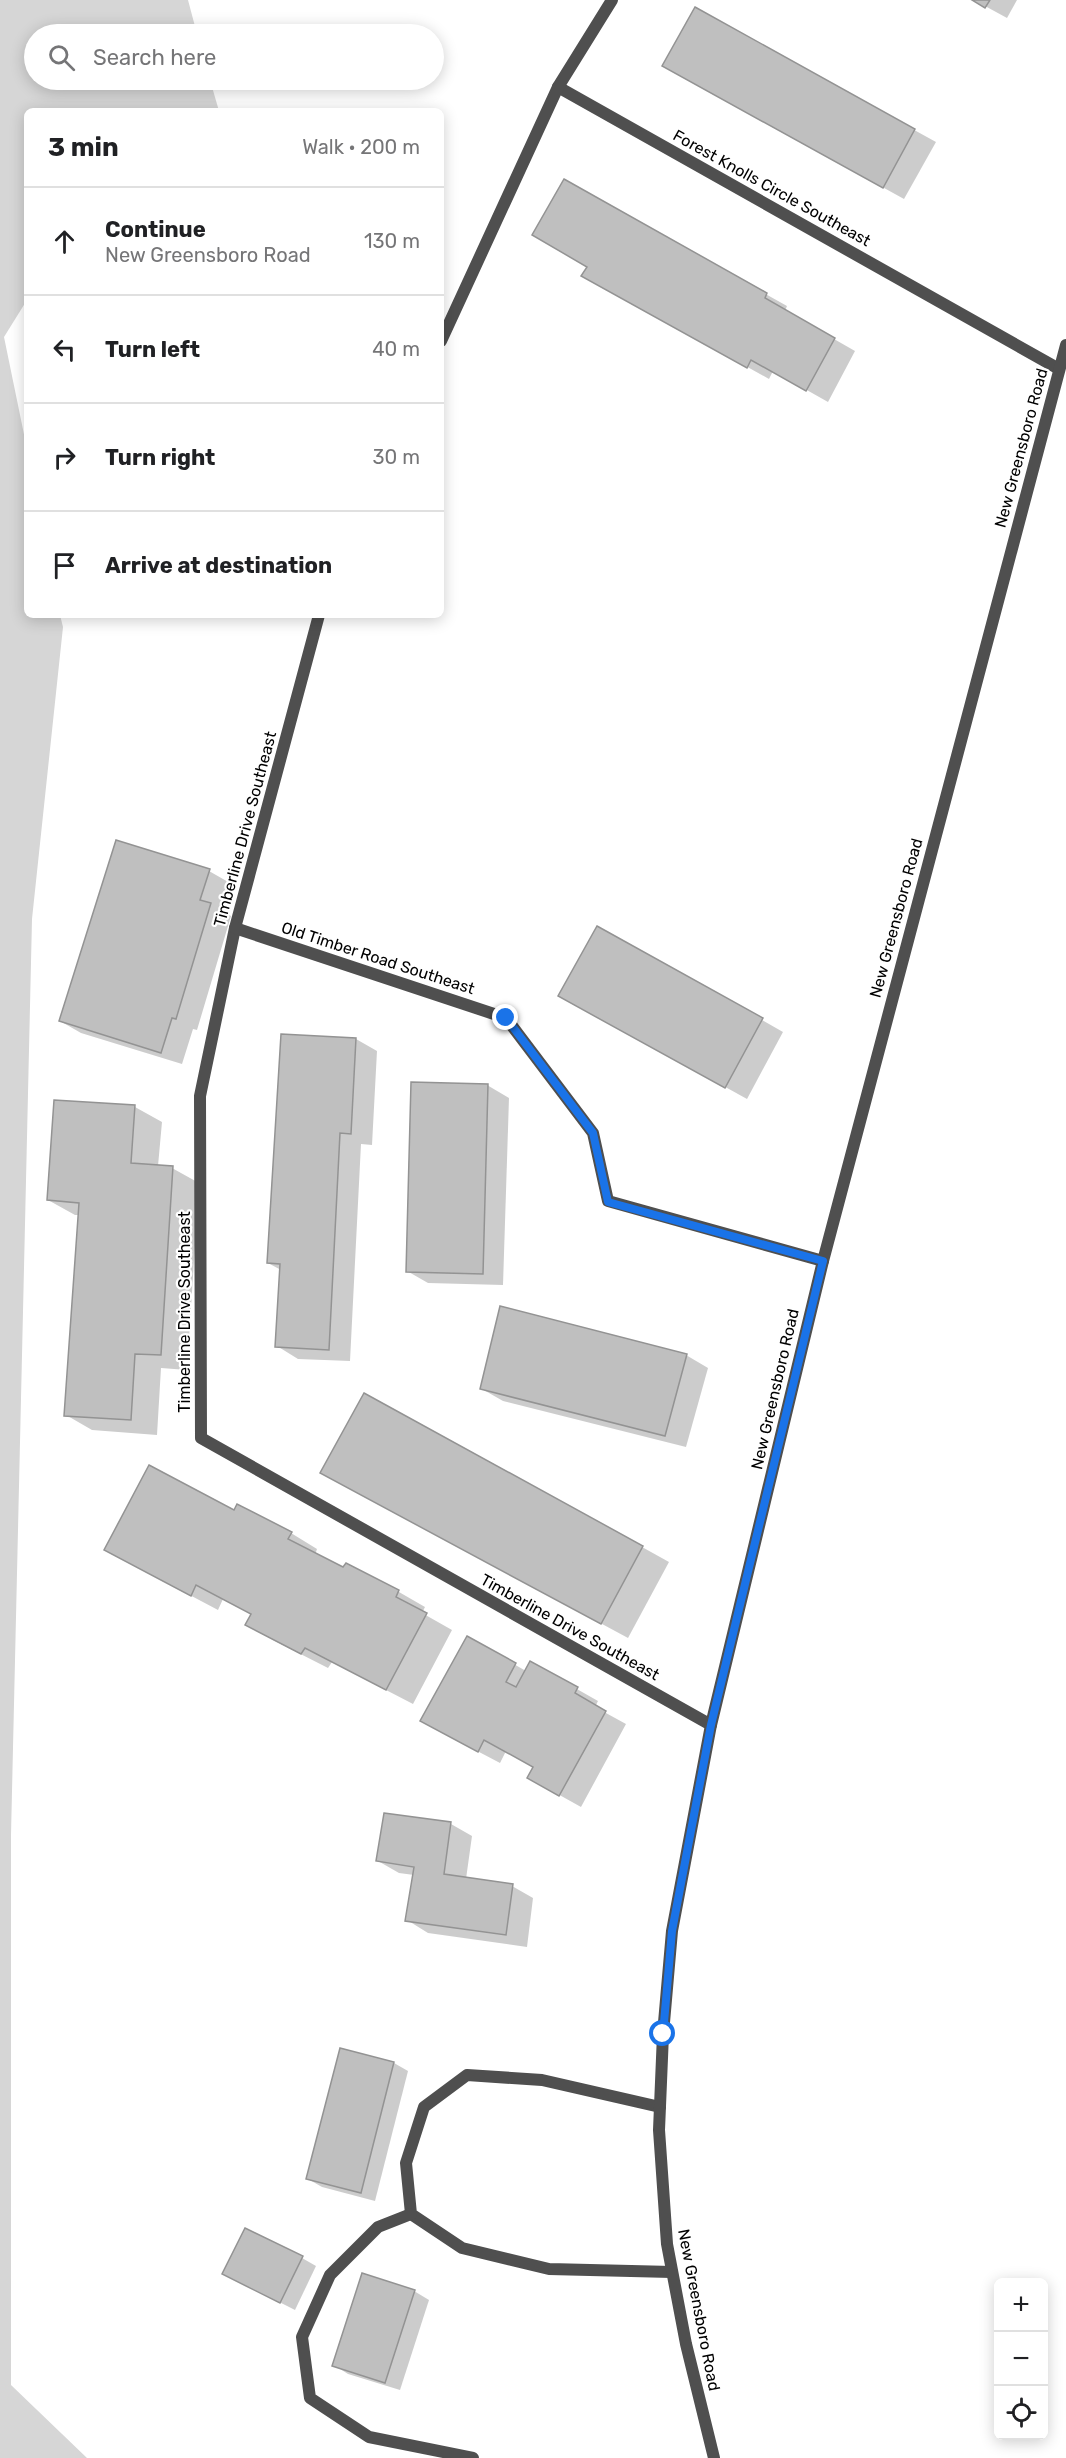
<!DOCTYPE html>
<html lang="en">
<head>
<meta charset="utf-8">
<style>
  body { margin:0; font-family:Rubik,sans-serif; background:#f6f6f6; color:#202124 }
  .controls { position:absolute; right:18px; bottom:18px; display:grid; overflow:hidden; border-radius:9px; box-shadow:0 3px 15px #0003 }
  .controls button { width:54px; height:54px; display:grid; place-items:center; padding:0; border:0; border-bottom:2px solid #e0e0e0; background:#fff; color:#202124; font:30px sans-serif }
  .stop { position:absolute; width:18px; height:18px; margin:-14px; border:4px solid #1a73e8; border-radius:50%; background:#fff }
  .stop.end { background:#1a73e8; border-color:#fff; box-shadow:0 2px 6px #0008 }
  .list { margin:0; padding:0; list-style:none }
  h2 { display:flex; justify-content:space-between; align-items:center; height:78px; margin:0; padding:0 24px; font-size:26px }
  h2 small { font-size:20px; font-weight:400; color:#757577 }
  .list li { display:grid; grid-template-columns:39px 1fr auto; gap:18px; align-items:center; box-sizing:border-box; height:108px; padding:0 24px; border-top:2px solid #e0e0e0 }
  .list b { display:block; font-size:22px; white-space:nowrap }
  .list p { margin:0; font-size:20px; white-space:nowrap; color:#757577 }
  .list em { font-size:20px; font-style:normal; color:#757577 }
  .icon { flex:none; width:33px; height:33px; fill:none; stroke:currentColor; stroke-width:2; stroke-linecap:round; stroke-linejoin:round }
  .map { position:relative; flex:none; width:1066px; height:2458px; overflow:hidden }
  .search { position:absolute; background:#fff; box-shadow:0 3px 15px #0003; left:24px; top:24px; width:420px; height:66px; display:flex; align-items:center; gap:15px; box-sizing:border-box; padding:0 21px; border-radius:33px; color:#757577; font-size:22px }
  .panel { position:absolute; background:#fff; box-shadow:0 3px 15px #0003; left:24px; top:108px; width:420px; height:510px; border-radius:9px }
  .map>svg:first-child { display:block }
</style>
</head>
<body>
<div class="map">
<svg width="1066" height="2458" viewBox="0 0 1066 2458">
  <rect width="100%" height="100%" fill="#fff"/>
  <polygon fill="#d6d6d6" points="0,0 188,0 197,34 34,34 34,80 210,80 219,111 27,111 27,300 4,337 27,449 27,615 60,615 63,627 32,919 11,1835 11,2385 87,2458 0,2458"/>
  <g fill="#0003">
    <polygon points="974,0 1017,0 1007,18"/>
    <polygon points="695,9 936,142 904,199 685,78"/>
    <polygon points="564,181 787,306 785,311 855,351 828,402 773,371 769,379 604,287 589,266"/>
    <polygon points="209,871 230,883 222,911 231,916 197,1030 193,1029 182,1064 81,1033 60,1021"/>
    <polygon points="581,1007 762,1020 783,1032 747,1099"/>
    <polygon points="356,1039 377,1051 372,1145 361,1144 350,1361 298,1359 277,1346 281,1270 268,1263"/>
    <polygon points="487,1085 509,1098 503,1285 428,1283 407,1271"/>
    <polygon points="55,1102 135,1107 162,1122 158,1166 172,1168 199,1183 187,1370 161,1368 157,1435 92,1430 66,1415 80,1215 75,1215 48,1200"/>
    <polygon points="686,1355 708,1368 686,1447 503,1401 482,1389"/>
    <polygon points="348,1487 642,1547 669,1562 628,1638"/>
    <polygon points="234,1512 291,1533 317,1549 315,1555 343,1569 346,1565 399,1592 425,1607 422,1613 452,1630 413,1704 332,1662 328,1668 273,1640 247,1624 253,1614 223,1599 218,1610 133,1565"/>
    <polygon points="468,1638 526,1671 531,1663 598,1701 595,1707 626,1724 581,1807 529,1778 535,1767 506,1751 500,1763 443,1733"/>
    <polygon points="451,1824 472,1836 466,1879 512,1886 533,1898 527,1947 428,1933 407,1920 414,1875 399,1873 378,1861"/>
    <polygon points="394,2063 408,2071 375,2201 322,2187 308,2179"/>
    <polygon points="302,2258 316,2266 295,2310 238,2281"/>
    <polygon points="414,2291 429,2300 400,2390 348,2374 334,2365"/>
  </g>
  <g fill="#bfbfbf" stroke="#939393" stroke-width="1.5">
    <polygon points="972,0 990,0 985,8"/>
    <polygon points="695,7 915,129 883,188 662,66"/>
    <polygon points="564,179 767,293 765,298 835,338 806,391 751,360 747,368 581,276 587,267 532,235"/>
    <polygon points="116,840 210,869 200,900 211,903 176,1019 172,1018 161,1053 59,1021"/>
    <polygon points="597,926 763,1018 725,1088 558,996"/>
    <polygon points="281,1034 356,1038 351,1134 340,1133 329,1350 275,1347 280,1264 267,1263"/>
    <polygon points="411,1082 488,1084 483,1274 406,1272"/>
    <polygon points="54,1100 135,1105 131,1163 173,1166 161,1355 135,1354 131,1420 64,1416 79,1203 47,1200"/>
    <polygon points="500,1306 687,1354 665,1436 480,1389"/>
    <polygon points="364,1393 643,1546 601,1624 320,1473"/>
    <polygon points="149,1465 234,1510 237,1504 292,1532 288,1539 343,1567 346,1563 399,1590 396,1597 427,1613 386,1690 305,1648 301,1654 245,1625 251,1614 196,1585 191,1596 104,1550"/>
    <polygon points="467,1636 516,1663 506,1682 516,1687 530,1661 578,1687 575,1693 606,1711 559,1796 527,1778 533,1767 484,1740 478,1752 420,1721"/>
    <polygon points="384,1813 451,1822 444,1874 513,1884 506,1935 405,1921 414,1867 376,1861"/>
    <polygon points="340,2048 394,2062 361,2193 306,2179"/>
    <polygon points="245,2228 303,2256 280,2303 222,2274"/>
    <polygon points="362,2273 415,2290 385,2383 332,2366"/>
  </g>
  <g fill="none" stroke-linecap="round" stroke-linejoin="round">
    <g stroke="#4f4f4f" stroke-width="12">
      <polyline points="558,87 1059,369"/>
      <polyline points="441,341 558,87 612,0"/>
      <polyline points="319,615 235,928 200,1096 201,1438 711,1725"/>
      <polyline points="235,928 506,1018 593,1133 608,1201 823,1261"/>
      <polyline points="660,2107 542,2080 467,2075 424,2107 406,2163 411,2214 462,2248 549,2269 672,2272"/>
      <polyline points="411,2214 378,2227 330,2275 302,2337 310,2398 369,2437 473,2458"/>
    </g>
    <polyline stroke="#4f4f4f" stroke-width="12" points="714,2458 686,2344 667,2244 659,2130 663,2034 672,1931 711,1725 823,1261 1066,345"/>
  </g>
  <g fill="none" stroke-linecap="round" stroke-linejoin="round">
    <polyline stroke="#1a73e8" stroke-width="8" points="506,1018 593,1133 608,1202 823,1261 711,1725 672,1931 663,2034"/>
  </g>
  <g text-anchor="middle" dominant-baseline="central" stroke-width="4.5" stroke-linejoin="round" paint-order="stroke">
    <g font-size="16" fill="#000" stroke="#fff">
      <text transform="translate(772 188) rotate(29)">Forest Knolls Circle Southeast</text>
      <text transform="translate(1021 448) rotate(-75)">New Greensboro Road</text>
      <text transform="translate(245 829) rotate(-75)">Timberline Drive Southeast</text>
      <text transform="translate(896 918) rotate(-75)">New Greensboro Road</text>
      <text transform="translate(378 958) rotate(18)">Old Timber Road Southeast</text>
      <text transform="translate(184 1312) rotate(-90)">Timberline Drive Southeast</text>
      <text transform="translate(775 1389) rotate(-77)">New Greensboro Road</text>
      <text transform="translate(570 1627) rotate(29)">Timberline Drive Southeast</text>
      <text transform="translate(699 2310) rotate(79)">New Greensboro Road</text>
    </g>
  </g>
</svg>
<div class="controls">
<button>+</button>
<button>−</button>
<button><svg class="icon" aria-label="locate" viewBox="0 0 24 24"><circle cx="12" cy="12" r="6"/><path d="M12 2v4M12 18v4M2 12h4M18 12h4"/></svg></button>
</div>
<div class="stop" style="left:663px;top:2034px"></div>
<div class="stop end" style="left:506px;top:1018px"></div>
<div class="search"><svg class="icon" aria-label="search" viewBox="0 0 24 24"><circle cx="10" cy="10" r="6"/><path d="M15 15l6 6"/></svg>Search here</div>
<section class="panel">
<h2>3 min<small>Walk · 200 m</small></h2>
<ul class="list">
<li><svg class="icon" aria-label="ahead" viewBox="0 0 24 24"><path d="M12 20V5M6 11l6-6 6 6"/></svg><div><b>Continue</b><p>New Greensboro Road</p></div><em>130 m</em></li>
<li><svg class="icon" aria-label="left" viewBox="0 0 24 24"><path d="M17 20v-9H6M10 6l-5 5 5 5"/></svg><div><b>Turn left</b></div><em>40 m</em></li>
<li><svg class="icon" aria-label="right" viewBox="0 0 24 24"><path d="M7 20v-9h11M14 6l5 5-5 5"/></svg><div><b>Turn right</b></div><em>30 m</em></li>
<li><svg class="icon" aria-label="arrive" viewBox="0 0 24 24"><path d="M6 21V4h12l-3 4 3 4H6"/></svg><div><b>Arrive at destination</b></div></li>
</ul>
</section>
</div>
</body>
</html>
